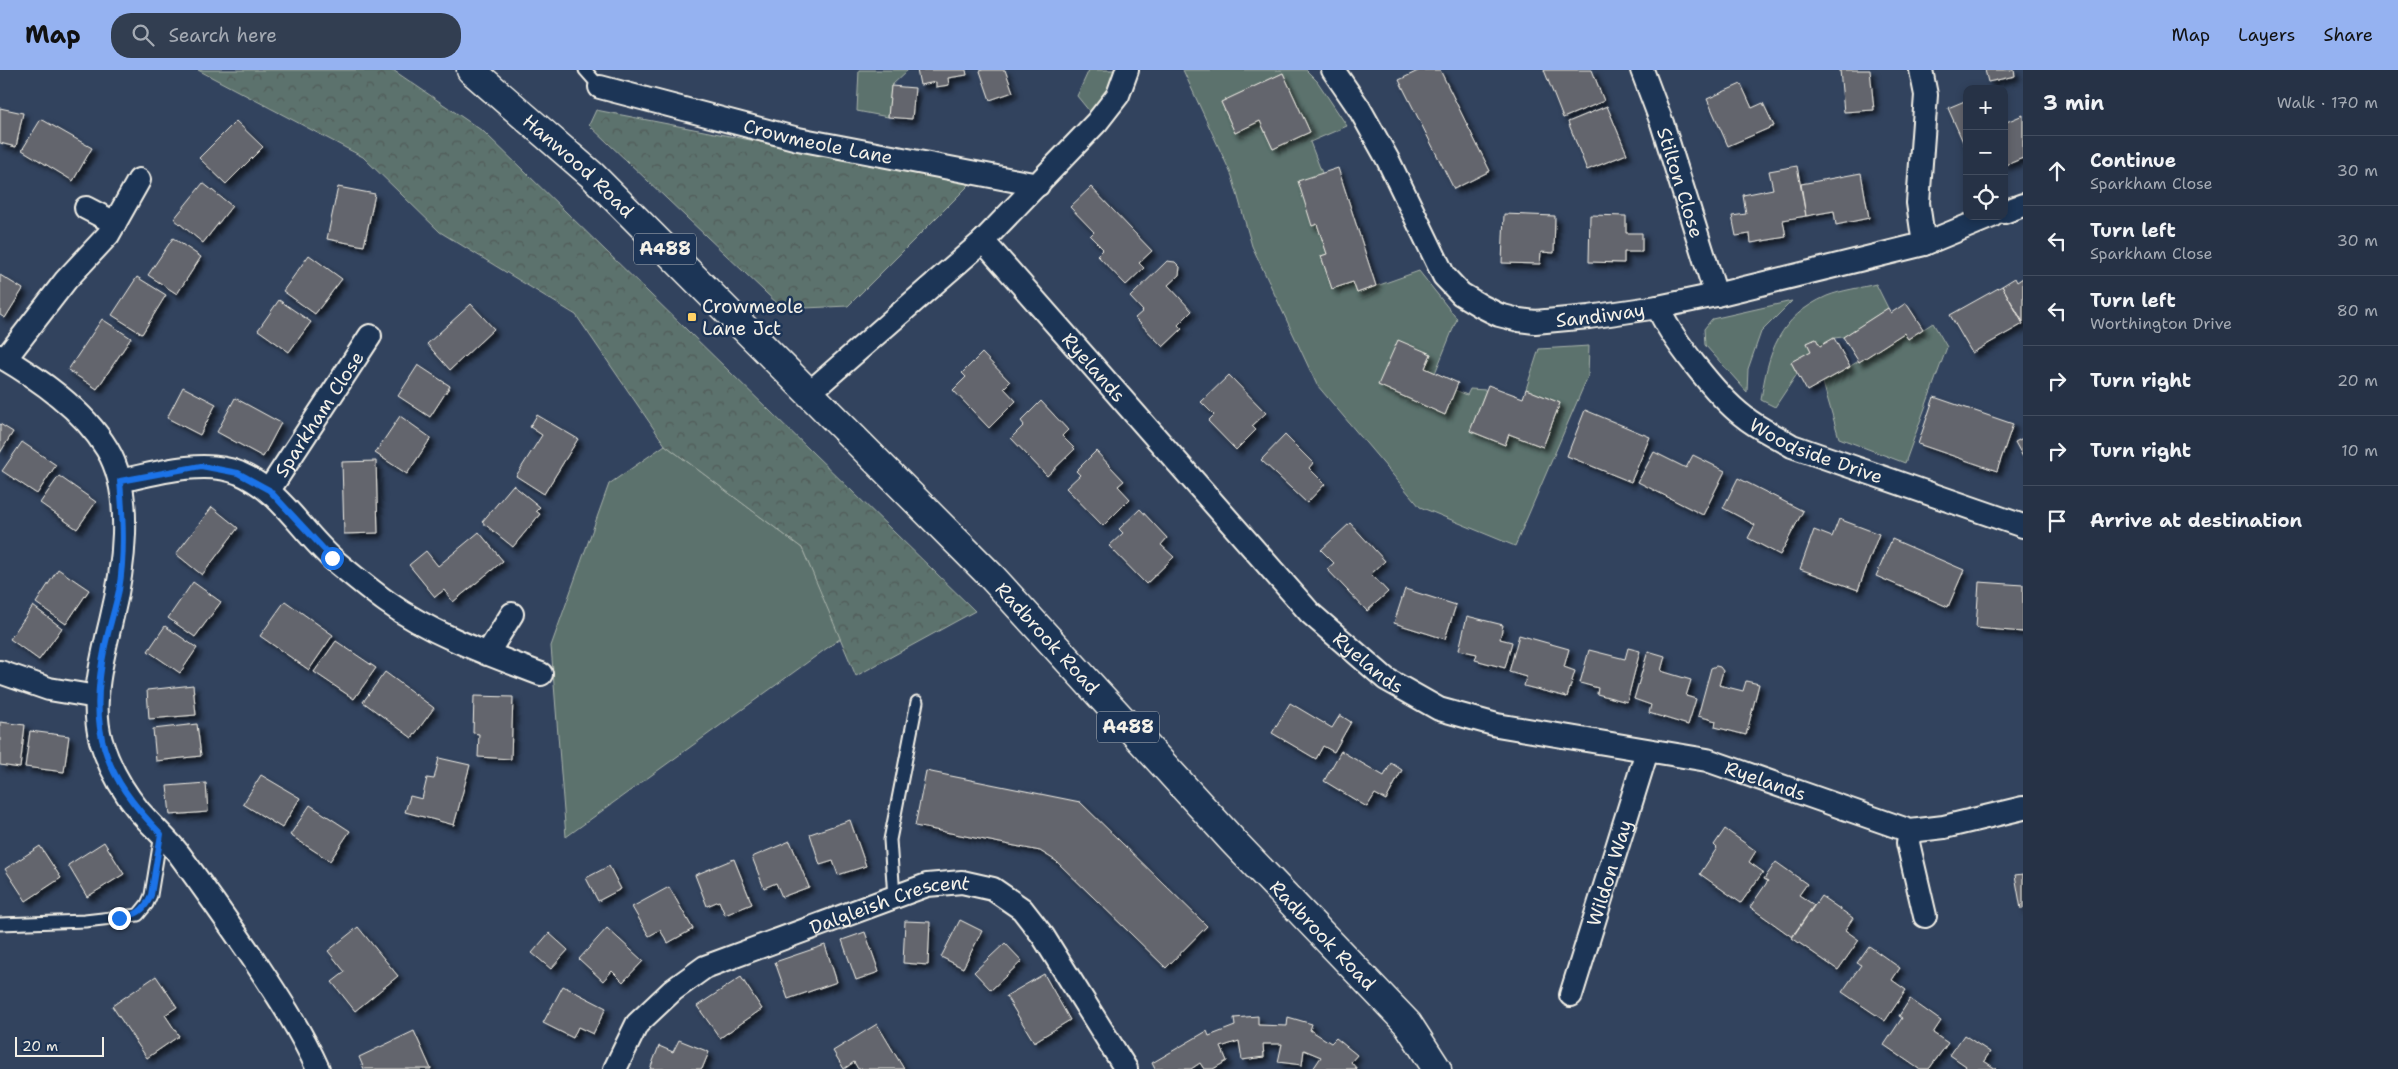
<!DOCTYPE html>
<html lang="en">
<head>
<meta charset="utf-8">
<style>
  body { margin:0; font-family:"Shantell Sans",sans-serif; background:#323e51; color:#f1f3f6 }
  .controls { position:absolute; right:15px; top:15px; display:grid; overflow:hidden; border-radius:10px; box-shadow:0 2px 8px #0003 }
  .controls button { width:45px; height:45px; display:grid; place-items:center; padding:0; border:0; border-bottom:1px solid #424d5f; background:#263246; color:#f1f3f6; font:25px sans-serif }
  .scale { position:absolute; left:15px; bottom:12px; width:89px; box-sizing:border-box; padding-left:5px; border:2px solid #f4f1e8; border-top:0; font-size:14px; line-height:18px; white-space:nowrap; color:#f4f1e8; -webkit-text-stroke:4px #1d3557; paint-order:stroke }
  .stop { position:absolute; width:15px; height:15px; margin:-11px; border:4px solid #1a73e8; border-radius:50%; background:#fff }
  .stop.end { background:#1a73e8; border-color:#fff; box-shadow:0 1px 5px #0008 }
  .list { margin:0; padding:0; list-style:none }
  h2 { display:flex; justify-content:space-between; align-items:center; height:65px; margin:0; padding:0 20px; font-size:21px }
  h2 small { font-size:16px; font-weight:400; color:#a4aab3 }
  .list li { display:grid; grid-template-columns:32px 1fr auto; gap:15px; align-items:center; box-sizing:border-box; height:70px; padding:0 20px; border-top:1px solid #424d5f }
  .list b { display:block; font-size:19px; white-space:nowrap }
  .list p { margin:0; font-size:16px; white-space:nowrap; color:#a4aab3 }
  .list em { font-size:16px; font-style:normal; color:#a4aab3 }
  .icon { flex:none; width:28px; height:28px; fill:none; stroke:currentColor; stroke-width:2; stroke-linecap:round; stroke-linejoin:round }
  .map { position:relative; flex:none; width:2023px; height:999px; overflow:hidden }
  header { display:flex; align-items:center; gap:30px; box-sizing:border-box; height:70px; padding:0 25px; background:#95b2f1; color:#111 }
  header strong { font-size:24px }
  nav { display:flex; gap:28px; margin-inline-start:auto; font-size:18px }
  .search { width:350px; height:45px; background:#323e51; display:flex; align-items:center; gap:12px; box-sizing:border-box; padding:0 18px; border-radius:20px; color:#a4aab3; font-size:19px }
  main { display:flex }
  aside { flex:1; background:#263246 }
  .map>svg:first-child { display:block }
</style>
</head>
<body>
<header>
<strong>Map</strong>
<div class="search"><svg class="icon" aria-label="search" viewBox="0 0 24 24"><circle cx="10" cy="10" r="6"/><path d="M15 15l6 6"/></svg>Search here</div>
<nav><a>Map</a><a>Layers</a><a>Share</a></nav>
</header>
<main>
<div class="map">
<svg width="2023" height="999" viewBox="0 0 2023 999">
  <defs>
    <pattern id="forest-crowns" width="20" height="18" patternUnits="userSpaceOnUse" patternTransform="scale(1.25)"><rect width="20" height="18" fill="#5b726d"/><path d="M2 6a3 3 0 1 1 6 0M12 15a3 3 0 1 1 6 0" fill="none" stroke="#515b58"/></pattern>
    <filter id="shadow"><feDropShadow dx="4.5" dy="4.5" stdDeviation="2.5" flood-color="#0009"/></filter>
  </defs>
  <rect width="100%" height="100%" fill="#32435e"/>
  <filter id="ink" filterUnits="userSpaceOnUse"><feTurbulence type="fractalNoise" baseFrequency=".02" numOctaves="2"/><feDisplacementMap in="SourceGraphic" scale="10" xChannelSelector="R" yChannelSelector="G"/><feConvolveMatrix kernelMatrix="1 2 1 2 8 2 1 2 1" color-interpolation-filters="sRGB"/></filter>
  <g filter="url(#ink)">
    <g fill="#5b726d" stroke="#a8b2aa" fill-rule="evenodd">
      <polygon points="859,0 908,0 891,16 888,47 857,41"/>
      <polygon points="1089,0 1118,0 1096,45 1090,42 1077,26"/>
      <path d="M1183,0H1306L1317,11L1347,56L1310,72L1322,103L1313,156L1317,154L1327,184L1321,186L1332,219L1353,212L1357,223L1419,201L1457,249L1435,303L1425,298L1431,284L1378,315L1444,344L1455,320L1467,325L1470,319L1486,320L1470,361L1505,375L1509,364L1543,377L1560,333L1526,319L1539,279L1589,276L1588,306L1515,476L1420,437L1317,315L1252,176L1232,106ZM1283,3L1310,62L1273,79L1260,51L1235,63L1221,32Z"/>
      <path d="M1876,214L1888,238L1843,267L1834,268L1820,276L1816,269L1807,273L1811,281L1791,292L1797,304L1775,337L1761,330C1768,282 1779,247 1827,226C1842,220 1860,218 1876,214Z"/>
      <polygon points="1792,231 1761,262 1748,299 1747,322 1705,275 1704,259 1712,249"/>
      <polygon points="1933,253 1947,277 1905,393 1839,368 1823,313 1904,263 1908,269"/>
      <polygon points="665,375 802,478 841,568 566,767 551,576 609,414"/>
    </g>
    <g fill="url(#forest-crowns)" stroke="#a8b2aa">
      <polygon points="198,0 393,0 484,62 975,541 856,606 802,478 665,375 576,245 440,162 363,87"/>
      <polygon points="596,40 971,113 848,236 783,239 589,55"/>
    </g>
    <g fill="#63656d" stroke="#f4f1e8" filter="url(#shadow)">
      <polygon points="917,0 966,0 967,5 948,8 949,15 936,17 936,12 920,15"/>
      <polygon points="983,0 1005,0 1013,22 990,30 980,1"/>
      <polygon points="1420,0 1440,0 1490,101 1454,119 1399,10"/>
      <polygon points="1544,0 1592,0 1604,31 1563,48"/>
      <polygon points="1840,0 1870,0 1874,40 1844,42"/>
      <polygon points="1985,0 2014,0 2015,6 1988,12"/>
      <polygon points="1283,3 1310,62 1273,79 1260,51 1235,63 1221,32"/>
      <polygon points="1741,14 1752,38 1763,33 1774,56 1728,76 1707,29"/>
      <polygon points="891,16 915,18 912,49 888,47"/>
      <polygon points="1967,30 1967,81 1948,38"/>
      <polygon points="1607,36 1627,84 1587,100 1568,52"/>
      <polygon points="0,38 23,43 16,77 0,73"/>
      <polygon points="2023,45 2023,88 2004,96 2004,53"/>
      <polygon points="41,49 92,78 73,111 22,80"/>
      <polygon points="236,51 263,77 226,114 199,88"/>
      <polygon points="1797,96 1806,146 1783,150 1786,167 1751,173 1750,164 1736,166 1732,146 1746,144 1743,125 1773,119 1769,101"/>
      <polygon points="1338,98 1376,216 1357,223 1353,212 1332,219 1321,186 1327,184 1317,154 1312,156 1298,111"/>
      <polygon points="1861,103 1869,148 1836,155 1834,141 1806,146 1801,114"/>
      <polygon points="203,113 232,136 203,173 174,149"/>
      <polygon points="338,117 375,124 364,176 327,169"/>
      <polygon points="1091,117 1152,181 1139,193 1144,198 1126,215 1097,185 1103,179 1090,166 1094,162 1070,137"/>
      <polygon points="1504,144 1555,146 1554,183 1541,182 1540,194 1502,193"/>
      <polygon points="1590,145 1626,146 1626,163 1642,163 1642,182 1624,182 1624,193 1589,192"/>
      <polygon points="173,168 201,187 177,224 148,205"/>
      <polygon points="309,185 342,209 315,244 283,221"/>
      <polygon points="1167,191 1175,192 1180,197 1179,205 1168,215 1192,241 1178,255 1182,259 1163,277 1135,248 1143,241 1130,227"/>
      <polygon points="0,205 23,219 5,248 0,245"/>
      <polygon points="137,207 166,225 142,264 112,245"/>
      <polygon points="2015,208 2017,212 2023,208 2023,252 2002,216"/>
      <polygon points="2002,216 2023,254 1972,283 1950,245"/>
      <polygon points="279,230 311,252 289,282 258,260"/>
      <polygon points="1906,233 1923,259 1908,269 1904,263 1859,292 1843,267 1888,238 1891,243"/>
      <polygon points="471,234 494,259 450,300 427,274"/>
      <polygon points="102,249 131,268 97,319 68,300"/>
      <polygon points="1834,268 1850,297 1807,321 1791,292 1811,281 1807,273 1816,269 1820,276"/>
      <polygon points="1398,270 1431,284 1425,298 1458,313 1445,345 1378,315"/>
      <polygon points="982,283 1010,312 1004,318 1016,331 989,358 953,320 966,307 962,303"/>
      <polygon points="418,295 450,316 430,347 398,326"/>
      <polygon points="1229,305 1266,343 1252,356 1256,360 1236,380 1208,351 1214,345 1201,332"/>
      <polygon points="1488,315 1523,328 1526,319 1560,333 1543,377 1509,364 1505,375 1470,361"/>
      <polygon points="183,317 216,334 200,365 167,348"/>
      <polygon points="1934,327 2013,354 1997,401 1918,374"/>
      <polygon points="235,328 281,353 263,387 217,362"/>
      <polygon points="1041,331 1068,360 1062,366 1075,379 1047,406 1011,368 1024,355 1021,351"/>
      <polygon points="1585,340 1650,367 1631,412 1567,386"/>
      <polygon points="537,345 578,369 544,424 516,406 542,365 530,357"/>
      <polygon points="400,346 431,368 407,404 375,383"/>
      <polygon points="0,354 13,362 0,383"/>
      <polygon points="1285,365 1313,393 1309,398 1325,414 1307,433 1261,390"/>
      <polygon points="2023,368 2023,387 2015,372"/>
      <polygon points="22,372 56,395 37,424 2,401"/>
      <polygon points="1096,381 1124,411 1118,416 1130,429 1103,456 1066,418 1080,405 1076,401"/>
      <polygon points="1654,382 1686,398 1693,385 1725,401 1703,445 1638,412"/>
      <polygon points="376,391 378,463 344,464 342,392"/>
      <polygon points="59,406 96,432 77,459 40,433"/>
      <polygon points="1738,408 1803,441 1780,485 1748,468 1755,455 1723,438"/>
      <polygon points="513,415 540,437 536,441 540,444 513,477 482,452"/>
      <polygon points="212,437 238,458 202,505 176,484"/>
      <polygon points="1140,439 1167,468 1161,475 1174,487 1146,514 1109,476 1123,463 1119,459"/>
      <polygon points="1839,449 1879,464 1858,520 1800,499 1814,460 1832,467"/>
      <polygon points="1350,453 1385,491 1371,504 1388,522 1367,541 1327,499 1334,493 1321,480"/>
      <polygon points="479,462 503,491 453,532 444,520 435,527 409,495 426,481 438,496"/>
      <polygon points="1892,469 1964,500 1948,537 1876,506"/>
      <polygon points="58,499 89,520 66,554 36,533"/>
      <polygon points="193,512 221,532 195,567 168,548"/>
      <polygon points="1979,512 2023,515 2023,562 1976,558"/>
      <polygon points="1405,519 1456,535 1445,569 1394,553"/>
      <polygon points="285,531 333,565 309,600 260,566"/>
      <polygon points="33,536 62,558 39,590 10,569"/>
      <polygon points="1467,546 1503,555 1500,569 1512,572 1505,598 1475,590 1477,584 1459,580"/>
      <polygon points="165,556 197,578 180,603 148,581"/>
      <polygon points="1519,565 1569,579 1564,597 1575,601 1567,627 1524,616 1526,607 1509,602"/>
      <polygon points="336,571 376,598 354,629 314,602"/>
      <polygon points="1628,578 1640,581 1627,632 1597,624 1598,618 1580,613 1589,580 1625,589"/>
      <polygon points="1648,581 1665,586 1661,601 1691,610 1686,626 1696,629 1688,655 1649,643 1651,635 1634,629"/>
      <polygon points="1716,596 1720,597 1723,601 1719,615 1743,621 1746,611 1759,614 1746,665 1715,657 1716,651 1698,646 1711,598"/>
      <polygon points="385,602 434,638 412,668 363,632"/>
      <polygon points="193,615 196,645 149,649 147,620"/>
      <polygon points="474,626 513,627 511,689 478,687 479,664 473,663"/>
      <polygon points="1290,633 1332,658 1340,645 1351,652 1334,682 1323,676 1316,689 1272,663"/>
      <polygon points="0,652 25,655 20,698 0,695"/>
      <polygon points="197,654 201,686 156,691 153,659"/>
      <polygon points="30,661 69,666 64,702 25,697"/>
      <polygon points="1341,681 1384,706 1391,693 1402,700 1386,730 1375,724 1367,737 1324,711"/>
      <polygon points="439,688 470,695 454,755 405,742 410,726 422,729 427,708 434,709"/>
      <polygon points="926,701 1080,732 1207,856 1166,898 1056,791 1040,781 915,756"/>
      <polygon points="261,705 300,728 282,758 243,734"/>
      <polygon points="206,713 208,742 170,745 167,716"/>
      <polygon points="310,735 350,761 330,791 290,765"/>
      <polygon points="850,750 866,796 838,805 833,791 820,795 810,764"/>
      <polygon points="1725,759 1756,781 1749,792 1763,802 1741,833 1700,804 1717,778 1714,775"/>
      <polygon points="790,771 809,817 782,827 776,813 764,818 752,787"/>
      <polygon points="104,772 124,804 87,827 68,795"/>
      <polygon points="40,776 61,808 26,831 5,799"/>
      <polygon points="734,789 752,834 725,845 719,831 707,836 695,805"/>
      <polygon points="1776,792 1807,814 1799,825 1814,835 1792,867 1750,837 1768,811 1764,809"/>
      <polygon points="609,796 621,819 598,831 586,808"/>
      <polygon points="2023,804 2023,839 2021,839 2015,805"/>
      <polygon points="669,817 693,859 668,873 660,860 649,866 632,837"/>
      <polygon points="1821,826 1853,848 1845,860 1859,870 1838,900 1792,868"/>
      <polygon points="960,850 982,861 963,898 941,887"/>
      <polygon points="905,851 930,852 928,895 903,893"/>
      <polygon points="358,857 398,906 355,941 332,912 345,902 328,881"/>
      <polygon points="607,858 643,891 623,912 612,901 603,911 579,889"/>
      <polygon points="865,862 879,902 856,910 842,870"/>
      <polygon points="549,863 568,880 551,899 532,883"/>
      <polygon points="1005,873 1022,891 991,920 974,902"/>
      <polygon points="825,875 837,912 788,929 775,892"/>
      <polygon points="1869,876 1900,898 1892,910 1906,920 1885,951 1842,922 1861,895 1857,893"/>
      <polygon points="1044,904 1070,950 1034,972 1006,926"/>
      <polygon points="156,906 177,937 165,945 179,966 147,988 112,936"/>
      <polygon points="741,907 762,939 720,968 697,936"/>
      <polygon points="563,916 606,938 593,964 578,957 573,968 543,953"/>
      <polygon points="1910,929 1941,951 1933,963 1948,973 1929,999 1919,999 1884,975 1902,948 1899,946"/>
      <polygon points="1258,946 1258,955 1287,956 1288,947 1312,954 1310,960 1331,973 1336,968 1357,985 1351,992 1357,999 1313,999 1321,987 1304,980 1302,995 1278,992 1282,974 1263,974 1264,987 1242,990 1239,971 1221,977 1227,991 1213,999 1204,999 1200,993 1191,999 1155,999 1152,993 1207,961 1209,966 1235,956 1234,948"/>
      <polygon points="877,954 904,999 858,999 854,992 844,999 833,981"/>
      <polygon points="414,961 431,999 364,999 359,987"/>
      <polygon points="1964,965 1990,982 1984,991 1996,999 1964,999 1966,996 1950,985"/>
      <polygon points="679,970 709,982 702,999 650,999 659,976 673,982"/>
    </g>
    <g fill="none" stroke-linecap="round" stroke-linejoin="round">
      <g stroke="#f4f1e8" stroke-width="15">
        <g id="lane">
          <polyline points="585,0 600,17"/>
          <polyline points="894,827 890,770 917,632"/>
          <polyline points="0,854 85,851 138,845 147,834 151,825 161,764"/>
        </g>
      </g>
      <g stroke="#f4f1e8" stroke-width="26">
        <g id="street">
          <path id="s1" d="M1333,0L1359,38L1388,90L1444,206L1461,224L1481,236L1499,245L1519,250L1535,252L1589,247L1658,237L1716,225L1924,174L1992,146"/>
          <path id="s2" d="M1642,0L1662,53L1716,225"/>
          <polyline points="1921,0 1926,25 1918,133 1924,174"/>
          <path id="s3" d="M600,17L798,69L1038,115"/>
          <polyline points="86,138 115,153"/>
          <polyline points="2004,142 2023,135"/>
          <path id="s4" d="M983,171L1310,543L1386,609L1439,639L1497,655L1707,690L1910,761L1944,757L2023,738"/>
          <path id="s5" d="M1658,237C1669,266 1718,327 1743,346C1757,358 1776,366 1792,376L2023,456"/>
          <path d="M0,286C39,309 83,339 107,379C135,425 123,502 111,551C102,589 90,633 101,671C109,697 122,720 139,741C152,756 167,769 179,784C204,818 228,852 252,887C276,923 300,959 318,999"/>
          <polyline points="5,289 66,210 108,165 139,110"/>
          <polyline points="809,323 983,171 1097,52 1118,25 1127,0"/>
          <path d="M120,411C156,403 204,389 239,403C281,421 301,461 334,490C351,504 369,519 387,532C433,565 488,584 541,604"/>
          <path id="s6" d="M269,420L370,266"/>
          <polyline points="487,584 512,544"/>
          <polyline points="0,602 49,619 97,627"/>
          <polyline points="1910,761 1908,773 1925,846"/>
          <path id="s7" d="M1571,925L1647,681"/>
          <path id="s8" d="M615,999L637,954L673,920L705,897L927,815L962,812L993,819L1022,839L1043,866L1126,999"/>
        </g>
      </g>
      <g stroke="#f4f1e8" stroke-width="31">
        <g id="primary">
          <path id="s9" d="M471,0L592,105L992,507L1233,771L1408,954L1437,999"/>
        </g>
      </g>
      <use href="#lane" stroke="#1d3557" stroke-width="11"/>
      <use href="#street" stroke="#1d3557" stroke-width="22"/>
      <use href="#primary" stroke="#1d3557" stroke-width="28"/>
    </g>
  </g>
  <g fill="none" stroke-linecap="round" stroke-linejoin="round" filter="url(#ink)">
    <path stroke="#1a73e8" stroke-width="6" d="M119,848C136,845 144,842 151,825L161,764C102,704 88,659 105,576C109,557 115,539 119,520C125,484 123,448 120,411L201,396L238,403L269,420L332,488"/>
  </g>
  <rect fill="#ffd166" stroke="#1d3557" stroke-width="2" x="687" y="242" width="10" height="10" rx="2.5"/>
  <g text-anchor="middle" dominant-baseline="central" stroke-width="5" stroke-linejoin="round" paint-order="stroke">
    <g fill="#1d3557" stroke="#b4b9bc" stroke-width="1">
      <rect x="634" y="163.5" width="62" height="31" rx="4"/>
      <rect x="1097" y="641.5" width="62" height="31" rx="4"/>
    </g>
    <g font-size="18" font-weight="bold" fill="#f4f1e8">
      <text x="665" y="179">A488</text>
      <text x="1128" y="657">A488</text>
    </g>
    <g font-size="19" fill="#f4f1e8" stroke="#1d3557">
      <text stroke="none"><textPath href="#s3" startOffset="225">Crowmeole Lane</textPath></text>
      <text stroke="none"><textPath href="#s9" startOffset="144">Hanwood Road</textPath></text>
      <text stroke="none"><textPath href="#s2" startOffset="119">Stilton Close</textPath></text>
      <text stroke="none"><textPath href="#s1" startOffset="405">Sandiway</textPath></text>
      <text stroke="none"><textPath href="#s4" startOffset="168">Ryelands</textPath></text>
      <text stroke="none"><textPath href="#s6" startOffset="91">Sparkham Close</textPath></text>
      <text stroke="none"><textPath href="#s5" startOffset="221">Woodside Drive</textPath></text>
      <text stroke="none"><textPath href="#s9" startOffset="810">Radbrook Road</textPath></text>
      <text stroke="none"><textPath href="#s4" startOffset="572">Ryelands</textPath></text>
      <text stroke="none"><textPath href="#s4" startOffset="992">Ryelands</textPath></text>
      <text stroke="none"><textPath href="#s7" startOffset="128">Wildon Way</textPath></text>
      <text stroke="none"><textPath href="#s8" startOffset="335">Dalgleish Crescent</textPath></text>
      <text stroke="none"><textPath href="#s9" startOffset="1215">Radbrook Road</textPath></text>
    </g>
    <g font-size="19" fill="#f4f1e8" stroke="#1d3557" text-anchor="start">
      <text x="702" y="236">Crowmeole<tspan x="702" dy="22">Lane Jct</tspan></text>
    </g>
  </g>
</svg>
<div class="controls">
<button>+</button>
<button>−</button>
<button><svg class="icon" aria-label="locate" viewBox="0 0 24 24"><circle cx="12" cy="12" r="6"/><path d="M12 2v4M12 18v4M2 12h4M18 12h4"/></svg></button>
</div>
<div class="scale">20 m</div>
<div class="stop" style="left:332px;top:488px"></div>
<div class="stop end" style="left:119px;top:848px"></div>
</div>
<aside>
<h2>3 min<small>Walk · 170 m</small></h2>
<ul class="list">
<li><svg class="icon" aria-label="ahead" viewBox="0 0 24 24"><path d="M12 20V5M6 11l6-6 6 6"/></svg><div><b>Continue</b><p>Sparkham Close</p></div><em>30 m</em></li>
<li><svg class="icon" aria-label="left" viewBox="0 0 24 24"><path d="M17 20v-9H6M10 6l-5 5 5 5"/></svg><div><b>Turn left</b><p>Sparkham Close</p></div><em>30 m</em></li>
<li><svg class="icon" aria-label="left" viewBox="0 0 24 24"><path d="M17 20v-9H6M10 6l-5 5 5 5"/></svg><div><b>Turn left</b><p>Worthington Drive</p></div><em>80 m</em></li>
<li><svg class="icon" aria-label="right" viewBox="0 0 24 24"><path d="M7 20v-9h11M14 6l5 5-5 5"/></svg><div><b>Turn right</b></div><em>20 m</em></li>
<li><svg class="icon" aria-label="right" viewBox="0 0 24 24"><path d="M7 20v-9h11M14 6l5 5-5 5"/></svg><div><b>Turn right</b></div><em>10 m</em></li>
<li><svg class="icon" aria-label="arrive" viewBox="0 0 24 24"><path d="M6 21V4h12l-3 4 3 4H6"/></svg><div><b>Arrive at destination</b></div></li>
</ul>
</aside>
</main>
</body>
</html>
